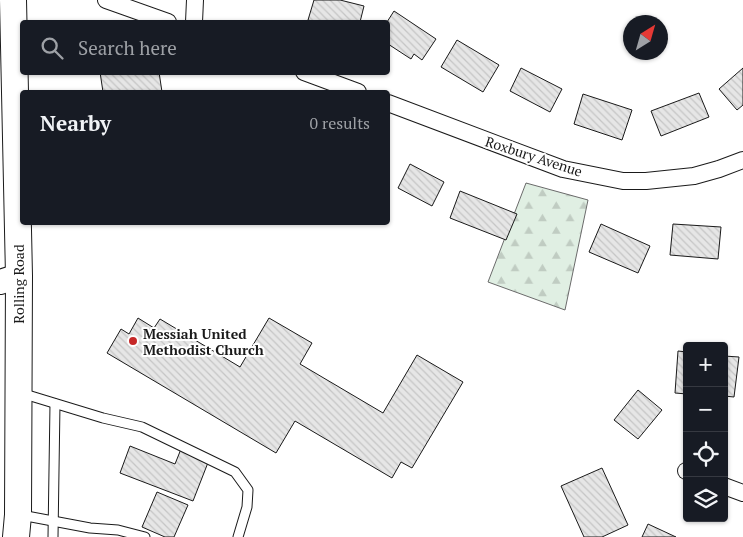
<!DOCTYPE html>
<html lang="en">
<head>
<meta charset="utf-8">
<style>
  body { margin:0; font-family:"PT Serif",serif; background:#242831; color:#f1f3f6 }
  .controls { position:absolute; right:15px; bottom:15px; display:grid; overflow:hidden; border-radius:5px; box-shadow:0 1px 4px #0004 }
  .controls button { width:45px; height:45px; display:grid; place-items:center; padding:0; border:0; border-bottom:1px solid #363941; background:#171b24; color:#f1f3f6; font:25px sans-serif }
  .compass { position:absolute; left:623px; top:15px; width:45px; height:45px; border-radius:50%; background:#171b24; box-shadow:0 1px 4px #0004; rotate:37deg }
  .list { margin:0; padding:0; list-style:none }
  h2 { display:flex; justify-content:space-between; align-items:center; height:65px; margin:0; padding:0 20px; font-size:21px }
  h2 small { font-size:16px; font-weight:400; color:#9ea1a6 }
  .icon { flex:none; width:28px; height:28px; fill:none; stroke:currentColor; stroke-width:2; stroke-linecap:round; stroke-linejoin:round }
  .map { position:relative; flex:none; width:743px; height:537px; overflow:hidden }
  .search { position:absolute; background:#171b24; box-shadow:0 1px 4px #0004; left:20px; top:20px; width:370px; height:55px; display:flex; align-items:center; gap:12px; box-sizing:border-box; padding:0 18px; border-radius:5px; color:#9ea1a6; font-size:19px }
  .panel { position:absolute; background:#171b24; box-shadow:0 1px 4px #0004; left:20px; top:90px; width:370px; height:135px; border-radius:5px }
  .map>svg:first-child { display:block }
</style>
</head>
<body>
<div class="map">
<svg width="743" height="537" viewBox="0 0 743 537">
  <defs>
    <pattern id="forest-firs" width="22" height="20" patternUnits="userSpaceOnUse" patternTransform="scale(1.25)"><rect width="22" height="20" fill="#e0efe3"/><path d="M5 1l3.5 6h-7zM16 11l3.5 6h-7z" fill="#c0ccc2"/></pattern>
    <pattern id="building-back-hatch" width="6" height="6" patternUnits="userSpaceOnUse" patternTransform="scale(1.25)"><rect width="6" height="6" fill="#e6e6e6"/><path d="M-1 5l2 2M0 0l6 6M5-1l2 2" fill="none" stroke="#c5c5c5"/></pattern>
  </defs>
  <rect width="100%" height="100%" fill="#fff"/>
  <polygon fill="url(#forest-firs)" stroke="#6a6a6a" points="526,183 588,200 565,310 488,282"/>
  <g fill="url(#building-back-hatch)" stroke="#1a1a1a">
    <polygon points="314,0 340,0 364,6 360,22 316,22 308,20"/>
    <polygon points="394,11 436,39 422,60 414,54 411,59 388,44 387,22"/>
    <polygon points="457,40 499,65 483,92 441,67"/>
    <polygon points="521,68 562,89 550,112 510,91"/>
    <polygon points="743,68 743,105 737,110 719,89"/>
    <polygon points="100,72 159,72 162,92 103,92"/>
    <polygon points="699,93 709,117 661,136 651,111"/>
    <polygon points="583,94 632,110 622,140 574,124"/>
    <polygon points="410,164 444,182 432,206 398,188"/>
    <polygon points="460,191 517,214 506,240 450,218"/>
    <polygon points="601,224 650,246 638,273 589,252"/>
    <polygon points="673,224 721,227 718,259 670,255"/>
    <polygon points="138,318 154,328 160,319 240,367 269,318 312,343 300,364 383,413 417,355 463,382 412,468 401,462 392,478 295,421 276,453 107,353 121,329 129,334"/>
    <polygon points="678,351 687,352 687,394 675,393"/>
    <polygon points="724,356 739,357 734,397 724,396"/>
    <polygon points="638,390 662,410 638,439 614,420"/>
    <polygon points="130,446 175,464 181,449 209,460 193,501 120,473"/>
    <polygon points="602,468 628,525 602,537 584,537 561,486"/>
    <polygon points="157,492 188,505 174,537 165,537 142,527"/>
    <polygon points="648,524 676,537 642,537"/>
  </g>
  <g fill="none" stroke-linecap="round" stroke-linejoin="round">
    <g stroke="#1a1a1a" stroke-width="11">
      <g id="lane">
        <polyline points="21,393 103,418 142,427 235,472 248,490 247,507 238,537"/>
        <polyline points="21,515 90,528 118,530 145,537"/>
        <polyline points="53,537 55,404"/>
      </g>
    </g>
    <g stroke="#1a1a1a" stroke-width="18">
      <g id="street">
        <polyline points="106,0 168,22"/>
        <polyline points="194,22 195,0"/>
        <polyline points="304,72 358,92"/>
        <polyline points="388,103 563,169 623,181 646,181 694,176 719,169 743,160"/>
        <polyline points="686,471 687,471"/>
        <polyline points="724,486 743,493"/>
      </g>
    </g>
    <g stroke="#1a1a1a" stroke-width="26">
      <polyline id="secondary" points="0,282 19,276"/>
    </g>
    <g stroke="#1a1a1a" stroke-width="28">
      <polyline id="primary" points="13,0 19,276 18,515 16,537"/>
    </g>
    <use href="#lane" stroke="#fff" stroke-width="9"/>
    <use href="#street" stroke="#fff" stroke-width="16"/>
    <use href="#secondary" stroke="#fff" stroke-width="24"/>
    <use href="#primary" stroke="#fff" stroke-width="26"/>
  </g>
  <circle fill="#c62828" stroke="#fff" stroke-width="2" cx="133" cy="341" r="5"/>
  <g text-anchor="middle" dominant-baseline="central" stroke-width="4" stroke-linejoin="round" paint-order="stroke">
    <g font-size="14" fill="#1a1a1a" stroke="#fff">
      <text transform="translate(534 156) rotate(18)">Roxbury Avenue</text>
      <text transform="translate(18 284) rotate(-90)">Rolling Road</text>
    </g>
    <g font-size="14" font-weight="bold" fill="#1a1a1a" stroke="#fff" text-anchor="start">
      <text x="143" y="333">Messiah United<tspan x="143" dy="16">Methodist Church</tspan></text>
    </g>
  </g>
</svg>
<div class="controls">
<button>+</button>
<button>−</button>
<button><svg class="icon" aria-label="locate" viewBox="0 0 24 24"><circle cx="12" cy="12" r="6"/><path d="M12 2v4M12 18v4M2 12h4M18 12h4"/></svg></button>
<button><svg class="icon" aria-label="layers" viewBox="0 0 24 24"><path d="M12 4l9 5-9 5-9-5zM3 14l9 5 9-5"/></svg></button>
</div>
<svg class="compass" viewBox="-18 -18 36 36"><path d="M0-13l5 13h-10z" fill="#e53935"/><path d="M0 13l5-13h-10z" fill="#9ea1a6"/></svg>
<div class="search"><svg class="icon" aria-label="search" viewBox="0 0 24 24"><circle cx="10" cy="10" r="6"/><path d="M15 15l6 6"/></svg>Search here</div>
<section class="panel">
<h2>Nearby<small>0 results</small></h2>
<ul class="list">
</ul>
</section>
</div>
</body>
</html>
